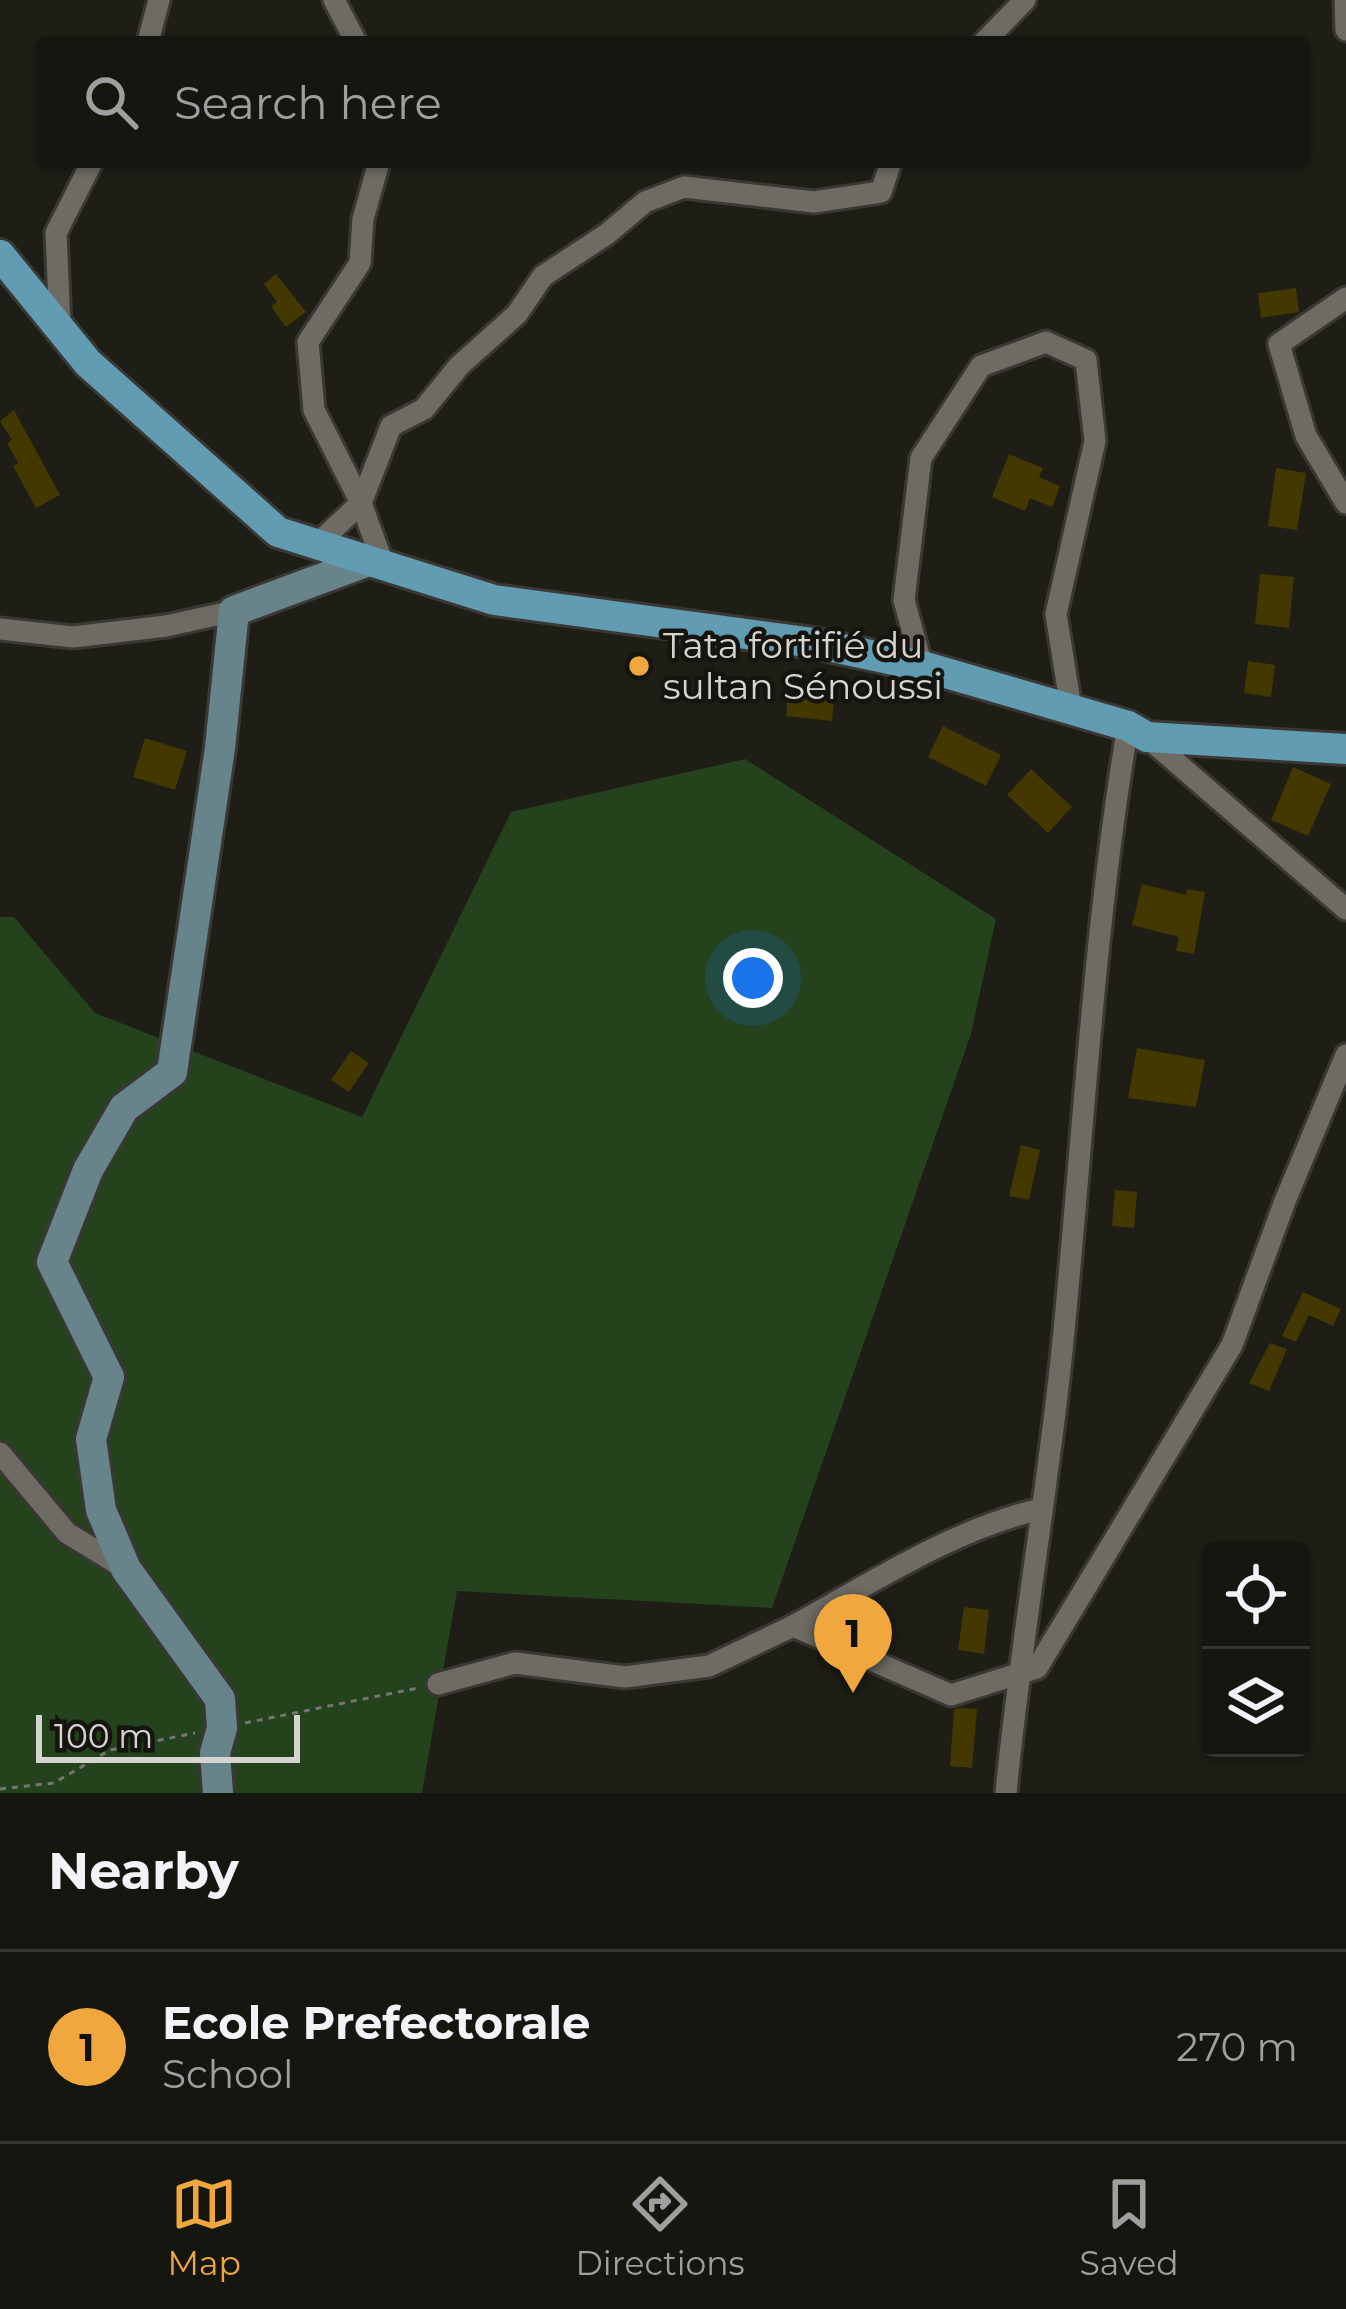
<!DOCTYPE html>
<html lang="en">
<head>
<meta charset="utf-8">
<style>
  body { margin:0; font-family:Montserrat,sans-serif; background:#23231e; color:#f1f3f6 }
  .controls { position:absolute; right:36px; bottom:36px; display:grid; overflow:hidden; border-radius:12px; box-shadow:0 3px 9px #0004 }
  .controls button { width:108px; height:108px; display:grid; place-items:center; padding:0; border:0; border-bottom:3px solid #353530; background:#161610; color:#f1f3f6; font:60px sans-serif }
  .scale { position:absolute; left:36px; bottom:30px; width:264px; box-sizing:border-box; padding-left:12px; border:6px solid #d5d4d0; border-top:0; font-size:33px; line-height:42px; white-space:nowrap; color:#d5d4d0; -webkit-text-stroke:9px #15140e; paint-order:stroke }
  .you { position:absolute; left:753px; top:978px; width:42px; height:42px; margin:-30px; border:9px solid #fff; border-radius:50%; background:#1a73e8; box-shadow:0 0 0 18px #1a73e833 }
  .badge { display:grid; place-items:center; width:78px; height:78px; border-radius:50%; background:#efa73e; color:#111; font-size:39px; font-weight:700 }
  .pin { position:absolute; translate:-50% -99px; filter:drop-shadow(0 3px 6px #0008) }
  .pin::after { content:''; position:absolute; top:63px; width:42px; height:36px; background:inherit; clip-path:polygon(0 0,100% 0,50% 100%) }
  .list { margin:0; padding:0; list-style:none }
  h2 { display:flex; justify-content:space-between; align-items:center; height:156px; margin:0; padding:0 48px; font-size:51px }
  h2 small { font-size:39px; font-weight:400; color:#9e9f9f }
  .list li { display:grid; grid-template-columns:78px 1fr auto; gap:36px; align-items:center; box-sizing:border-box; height:192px; padding:0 48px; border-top:3px solid #353530 }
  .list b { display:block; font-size:45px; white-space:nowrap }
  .list p { margin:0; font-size:39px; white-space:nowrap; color:#9e9f9f }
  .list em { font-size:39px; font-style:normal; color:#9e9f9f }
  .icon { flex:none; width:66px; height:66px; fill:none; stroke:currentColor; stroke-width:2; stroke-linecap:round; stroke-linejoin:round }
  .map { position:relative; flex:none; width:1346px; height:1793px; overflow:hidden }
  .search { position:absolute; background:#161610; box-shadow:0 3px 9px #0004; left:36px; right:36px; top:36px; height:132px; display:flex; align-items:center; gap:30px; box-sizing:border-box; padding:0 42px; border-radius:12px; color:#9e9f9f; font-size:45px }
  .sheet { height:348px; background:#161610 }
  nav { display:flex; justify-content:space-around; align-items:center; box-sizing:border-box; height:168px; border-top:3px solid #353530; background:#161610; font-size:33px; color:#9e9f9f }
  nav a { display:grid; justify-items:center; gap:6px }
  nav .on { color:#efa73e }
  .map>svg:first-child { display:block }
</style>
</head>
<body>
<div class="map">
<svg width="1346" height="1793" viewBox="0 0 1346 1793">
  <rect width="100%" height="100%" fill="#1e1d16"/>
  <polygon fill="#24421b" points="745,759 996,919 971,1034 772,1608 457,1591 422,1793 0,1793 0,917 14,917 95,1013 362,1117 511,812"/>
  <g fill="#433800">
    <polygon points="276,274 306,312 286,327 271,306 277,302 264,284"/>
    <polygon points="1296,288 1299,312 1261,318 1258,293"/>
    <polygon points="14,410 60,495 36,508 13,466 18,463 7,443 12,440 0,421"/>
    <polygon points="1009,454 1043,468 1039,477 1060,486 1052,507 1030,498 1025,511 992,497"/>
    <polygon points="1276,468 1306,473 1297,530 1268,526"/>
    <polygon points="1260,574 1294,577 1289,628 1255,624"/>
    <polygon points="1248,661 1275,665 1271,697 1244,693"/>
    <polygon points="788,696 834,701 832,721 786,716"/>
    <polygon points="943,726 1001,755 986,786 928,757"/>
    <polygon points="145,738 187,751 175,790 133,777"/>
    <polygon points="1293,767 1331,784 1308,836 1271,820"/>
    <polygon points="1031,769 1072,807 1048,833 1007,795"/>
    <polygon points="1142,884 1186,895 1187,889 1205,892 1194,954 1176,951 1179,937 1132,925"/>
    <polygon points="1137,1048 1205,1060 1196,1107 1128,1098"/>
    <polygon points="351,1051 369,1063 349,1092 331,1080"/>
    <polygon points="1021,1145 1040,1150 1029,1200 1009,1196"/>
    <polygon points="1115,1190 1137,1192 1134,1228 1112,1226"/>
    <polygon points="1303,1292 1341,1309 1333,1326 1309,1315 1296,1342 1282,1336"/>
    <polygon points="1270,1343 1287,1349 1269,1391 1249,1383"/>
    <polygon points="964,1607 989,1610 984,1654 958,1650"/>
    <polygon points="961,1708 977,1709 972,1768 950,1766 954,1709"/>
  </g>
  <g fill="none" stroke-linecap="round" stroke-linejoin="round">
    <g stroke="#393834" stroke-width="27">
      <g id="street">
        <polyline points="334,0 356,42"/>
        <polyline points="1345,0 1346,30"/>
        <polyline points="148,42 159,0"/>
        <polyline points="984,42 1025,0"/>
        <polyline points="1346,298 1279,344 1306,436 1346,503"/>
        <polyline points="60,326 56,233 92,162"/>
        <polyline points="316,545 361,503 314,410 308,342 360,263 363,219 379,162"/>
        <polyline points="385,569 361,503 391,426 424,409 459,366 517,314 543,276 607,234 645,202 684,187 814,202 881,192 891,162"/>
        <polyline points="0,629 73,637 166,626 234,611"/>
        <polyline points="922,666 904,600 921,458 981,366 1046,342 1086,360 1095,441 1056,614 1071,708"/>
        <polyline points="1148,738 1346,909"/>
        <polyline points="0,1453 67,1533 126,1569"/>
        <path d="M793,1626C872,1583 953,1529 1041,1509"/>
        <polyline points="438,1684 515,1663 625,1677 709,1666 793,1626 951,1695 1037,1668 1232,1345 1285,1201 1346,1055"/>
        <path d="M1006,1793C1020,1645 1047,1498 1062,1351C1083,1143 1093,932 1128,726"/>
      </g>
    </g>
    <g stroke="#393834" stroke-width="36">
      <polyline id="secondary" points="218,1793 215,1753 222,1728 220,1699 126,1569 101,1510 91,1439 109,1377 52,1262 88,1170 124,1108 172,1072 220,748 234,611 366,562"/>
    </g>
    <g stroke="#393834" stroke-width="36">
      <polyline id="primary" points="0,255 88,363 278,532 494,600 814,643 922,666 1128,726 1147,737 1346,749"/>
    </g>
    <g stroke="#767570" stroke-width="3" stroke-dasharray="6 6" stroke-linecap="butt">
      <polyline points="245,1723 418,1688"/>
      <polyline points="0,1789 54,1783 110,1750 195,1733"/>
    </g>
    <use href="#street" stroke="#6d6b64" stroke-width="21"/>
    <use href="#secondary" stroke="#68848b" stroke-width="30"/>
    <use href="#primary" stroke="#629cb2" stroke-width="30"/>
  </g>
  <circle fill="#efa73e" stroke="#15140e" stroke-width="4.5" cx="639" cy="666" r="12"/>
  <g text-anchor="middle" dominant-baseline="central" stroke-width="9" stroke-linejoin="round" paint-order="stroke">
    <g font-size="36" fill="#d5d4d0" stroke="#15140e" text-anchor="start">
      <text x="663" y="645">Tata fortifié du<tspan x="663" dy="41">sultan Sénoussi</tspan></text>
    </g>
  </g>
</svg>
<div class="controls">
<button><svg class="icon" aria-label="locate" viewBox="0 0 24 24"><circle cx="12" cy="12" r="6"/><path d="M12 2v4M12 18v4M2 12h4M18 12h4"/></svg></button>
<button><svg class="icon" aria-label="layers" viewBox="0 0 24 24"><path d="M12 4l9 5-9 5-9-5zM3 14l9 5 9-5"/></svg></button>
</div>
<div class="scale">100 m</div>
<div class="you"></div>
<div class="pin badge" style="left:853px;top:1693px">1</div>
<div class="search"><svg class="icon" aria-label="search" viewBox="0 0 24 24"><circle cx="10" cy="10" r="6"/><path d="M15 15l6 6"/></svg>Search here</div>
</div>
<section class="sheet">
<h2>Nearby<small></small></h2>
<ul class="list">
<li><span class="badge">1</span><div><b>Ecole Prefectorale</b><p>School</p></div><em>270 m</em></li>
</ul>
</section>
<nav>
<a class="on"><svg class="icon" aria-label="map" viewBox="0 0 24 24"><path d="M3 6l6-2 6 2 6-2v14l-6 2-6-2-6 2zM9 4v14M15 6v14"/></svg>Map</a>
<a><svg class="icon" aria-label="directions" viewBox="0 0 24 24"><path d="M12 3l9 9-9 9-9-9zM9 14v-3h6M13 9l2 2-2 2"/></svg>Directions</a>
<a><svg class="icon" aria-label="saved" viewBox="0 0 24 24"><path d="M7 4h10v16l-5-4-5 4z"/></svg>Saved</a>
</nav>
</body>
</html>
